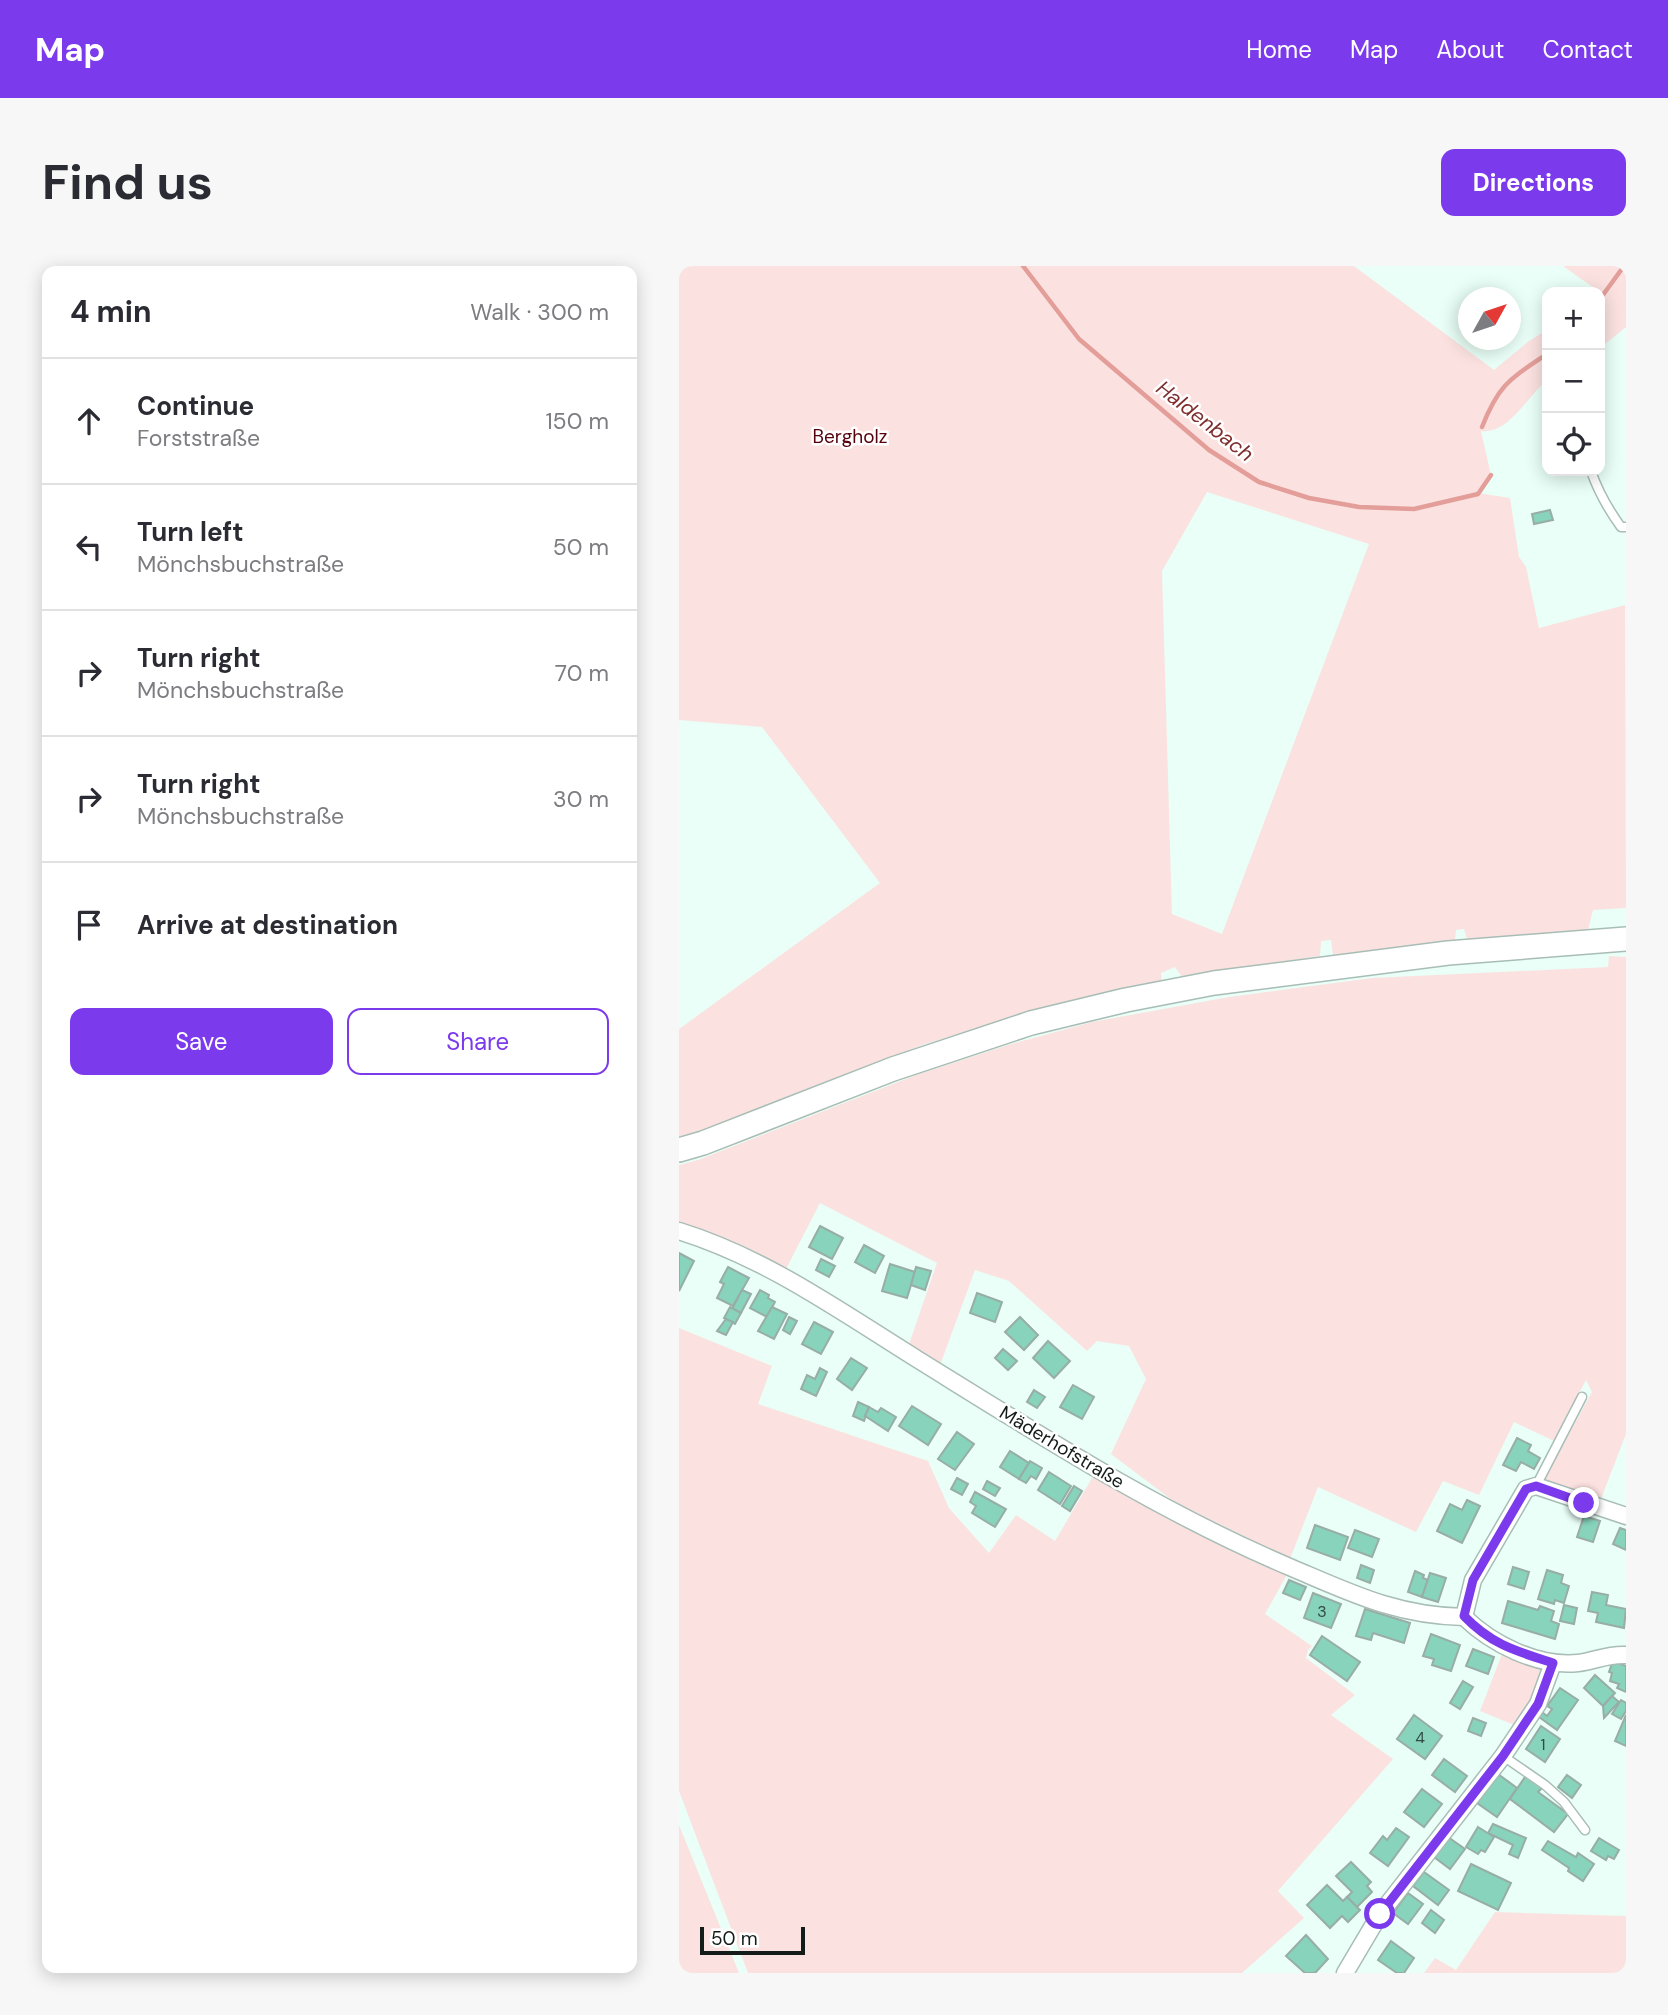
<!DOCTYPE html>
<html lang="en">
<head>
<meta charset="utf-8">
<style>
  body { margin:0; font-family:"DM Sans",sans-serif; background:#f7f7f7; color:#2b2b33 }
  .controls { position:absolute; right:21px; top:21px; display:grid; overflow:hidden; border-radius:14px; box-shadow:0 4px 18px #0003 }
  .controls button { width:63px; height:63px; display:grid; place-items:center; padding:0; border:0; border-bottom:2px solid #e1e1e2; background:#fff; color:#2b2b33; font:35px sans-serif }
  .compass { position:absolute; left:779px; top:21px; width:63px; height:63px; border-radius:50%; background:#fff; box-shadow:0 4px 18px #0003; rotate:50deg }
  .scale { position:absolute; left:21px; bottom:18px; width:105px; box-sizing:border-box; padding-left:7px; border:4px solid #141c19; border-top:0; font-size:19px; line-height:24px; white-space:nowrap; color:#141c19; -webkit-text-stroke:5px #fff; paint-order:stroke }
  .stop { position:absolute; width:21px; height:21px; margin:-16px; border:5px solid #7c3aed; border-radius:50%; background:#fff }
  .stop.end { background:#7c3aed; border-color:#fff; box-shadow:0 2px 7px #0008 }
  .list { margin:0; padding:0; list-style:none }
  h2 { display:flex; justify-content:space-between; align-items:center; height:91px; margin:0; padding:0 28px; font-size:30px }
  h2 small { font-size:23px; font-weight:400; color:#7c7c81 }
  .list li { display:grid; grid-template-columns:46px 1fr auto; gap:21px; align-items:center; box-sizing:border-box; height:126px; padding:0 28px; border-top:2px solid #e1e1e2 }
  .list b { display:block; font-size:26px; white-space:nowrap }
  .list p { margin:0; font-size:23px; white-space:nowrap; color:#7c7c81 }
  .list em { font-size:23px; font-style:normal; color:#7c7c81 }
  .actions { display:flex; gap:14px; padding:21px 28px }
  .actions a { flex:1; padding:16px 0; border:2px solid #7c3aed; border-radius:14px; text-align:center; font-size:24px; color:#7c3aed }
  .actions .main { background:#7c3aed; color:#fff }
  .icon { flex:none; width:38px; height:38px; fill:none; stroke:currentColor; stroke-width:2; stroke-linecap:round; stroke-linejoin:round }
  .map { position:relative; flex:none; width:947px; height:1707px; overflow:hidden; border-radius:14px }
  header { display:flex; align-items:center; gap:42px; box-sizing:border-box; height:98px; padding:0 35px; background:#7c3aed; color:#fff }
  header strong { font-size:33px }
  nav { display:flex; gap:38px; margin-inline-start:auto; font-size:24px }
  .intro { display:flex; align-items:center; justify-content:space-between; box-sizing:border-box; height:168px; padding:0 42px }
  h1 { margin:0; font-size:49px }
  .button { padding:18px 32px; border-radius:14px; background:#7c3aed; color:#fff; font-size:24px; font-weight:700 }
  main { display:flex; gap:42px; padding:0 42px }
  aside { flex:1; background:#fff; border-radius:14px; box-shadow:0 4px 18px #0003 }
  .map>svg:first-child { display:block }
</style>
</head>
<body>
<header>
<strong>Map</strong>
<nav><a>Home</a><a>Map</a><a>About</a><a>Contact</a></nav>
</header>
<div class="intro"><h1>Find us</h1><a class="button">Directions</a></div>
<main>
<aside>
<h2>4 min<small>Walk · 300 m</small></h2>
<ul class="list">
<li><svg class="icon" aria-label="ahead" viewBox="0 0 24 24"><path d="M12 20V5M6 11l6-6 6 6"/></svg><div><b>Continue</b><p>Forststraße</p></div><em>150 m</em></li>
<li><svg class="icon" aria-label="left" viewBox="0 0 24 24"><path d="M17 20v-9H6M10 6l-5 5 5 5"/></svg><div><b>Turn left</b><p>Mönchsbuchstraße</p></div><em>50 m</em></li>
<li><svg class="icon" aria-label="right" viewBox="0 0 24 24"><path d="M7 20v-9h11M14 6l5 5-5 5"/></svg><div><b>Turn right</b><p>Mönchsbuchstraße</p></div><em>70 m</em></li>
<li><svg class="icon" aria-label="right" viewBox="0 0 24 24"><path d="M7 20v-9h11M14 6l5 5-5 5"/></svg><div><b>Turn right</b><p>Mönchsbuchstraße</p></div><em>30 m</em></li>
<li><svg class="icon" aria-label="arrive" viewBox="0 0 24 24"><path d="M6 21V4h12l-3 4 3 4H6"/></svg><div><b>Arrive at destination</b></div></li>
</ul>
<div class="actions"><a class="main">Save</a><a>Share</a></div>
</aside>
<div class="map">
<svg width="947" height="1707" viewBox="0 0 947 1707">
  <rect width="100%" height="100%" fill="#e9fff7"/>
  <g fill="#fbe2e0" fill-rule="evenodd">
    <path d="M0,0H675L815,104L850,75L868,64V114C848,131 829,169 802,165L812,209L799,227L831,232L840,291L847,301L860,362L946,339L947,642L914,644L908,668L789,676L785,663L777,664L776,675L654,689L652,674L642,675L641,690L503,711L496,701L482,707L483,716L382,738L246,778L0,873V763L201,617L83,461L0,454ZM528,226L690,278L543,668L493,648L483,305Z"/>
    <polygon points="884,0 947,0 947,61 921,82 921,26 914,26 915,22"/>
    <polygon points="930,690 947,691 947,1168 920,1238 863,1217 913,1126 907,1114 875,1175 835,1156 800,1229 764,1215 737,1266 639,1221 611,1293 497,1237 432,1188 467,1113 450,1080 418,1075 408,1085 330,1015 296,1004 260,1102 229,1081 258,997 141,937 107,1003 85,990 0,961 0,899 19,894 237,809 329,779 413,756 550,731 693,712 929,701"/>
    <polygon points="0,1062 93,1100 79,1138 249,1195 270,1242 310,1287 337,1249 376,1275 416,1207 610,1305 586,1348 633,1380 629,1384 627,1392 676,1429 652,1449 714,1493 599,1625 625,1652 563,1707 69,1707 0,1525"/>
    <polygon points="823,1388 868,1402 840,1461 801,1445"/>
    <polygon points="0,1559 60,1707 0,1707"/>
    <polygon points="816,1646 947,1650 947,1707 745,1707 756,1692 777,1704"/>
  </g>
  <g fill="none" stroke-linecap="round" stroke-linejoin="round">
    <g stroke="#e39e99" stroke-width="4.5">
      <polyline points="344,0 400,73 530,184 580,216 630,232 680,241 735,243 799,228 812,209"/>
      <polyline points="921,33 945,0"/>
      <path d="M803,161C820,118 831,113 868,88"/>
    </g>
  </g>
  <g fill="#87d3bb" stroke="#98ada5" stroke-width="2">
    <polygon points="871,244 874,254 855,258 853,248"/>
    <polygon points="141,960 164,972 153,993 130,981"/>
    <polygon points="185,979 205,990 196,1007 176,996"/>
    <polygon points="0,987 15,995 0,1025"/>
    <polygon points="142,993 156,1000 150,1011 137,1004"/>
    <polygon points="211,998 236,1006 228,1032 203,1025"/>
    <polygon points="49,1001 70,1012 54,1040 38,1032 45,1018 41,1016"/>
    <polygon points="237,1001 252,1005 246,1024 232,1019"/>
    <polygon points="63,1024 72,1028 62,1047 53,1043"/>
    <polygon points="81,1024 90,1029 89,1032 96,1036 88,1051 71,1042"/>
    <polygon points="298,1027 323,1036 316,1056 291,1047"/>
    <polygon points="51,1041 62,1047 56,1058 45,1052"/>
    <polygon points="93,1041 108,1048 95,1073 79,1065"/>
    <polygon points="110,1051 118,1055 111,1068 104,1064"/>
    <polygon points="341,1051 359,1069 345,1084 326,1066"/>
    <polygon points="47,1053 54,1056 47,1069 38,1065"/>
    <polygon points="135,1056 154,1066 142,1088 123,1078"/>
    <polygon points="369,1075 391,1095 375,1112 354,1092"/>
    <polygon points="324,1083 338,1095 329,1104 316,1092"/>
    <polygon points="172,1092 188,1102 173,1124 158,1113"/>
    <polygon points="141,1102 148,1106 137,1130 122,1123 128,1109 136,1113"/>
    <polygon points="394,1119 415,1131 403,1153 381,1141"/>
    <polygon points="355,1124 366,1131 358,1142 348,1136"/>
    <polygon points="179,1136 190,1141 185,1155 174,1150"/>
    <polygon points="233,1140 262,1158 249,1179 220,1160"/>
    <polygon points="190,1141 199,1146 202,1142 217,1151 209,1165 186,1150"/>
    <polygon points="278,1166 295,1178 276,1204 259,1193"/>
    <polygon points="838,1172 852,1179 849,1185 861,1192 855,1203 842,1196 837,1205 824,1199"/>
    <polygon points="331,1185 350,1197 340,1213 321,1201"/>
    <polygon points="351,1195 363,1202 357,1213 352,1210 347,1217 340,1213"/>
    <polygon points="370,1206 392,1220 381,1238 359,1224"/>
    <polygon points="278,1212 289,1218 283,1229 272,1223"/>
    <polygon points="308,1215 321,1222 316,1230 304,1223"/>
    <polygon points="395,1220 403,1225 391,1245 383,1240"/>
    <polygon points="296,1226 327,1243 316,1261 293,1247 297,1240 291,1236"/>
    <polygon points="788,1234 801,1240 783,1277 758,1265 771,1238 783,1244"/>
    <polygon points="905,1250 921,1255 914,1276 898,1271"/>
    <polygon points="636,1259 669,1271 661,1294 628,1282"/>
    <polygon points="941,1262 947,1264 947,1284 934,1278"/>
    <polygon points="676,1264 700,1273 693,1291 669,1282"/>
    <polygon points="682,1299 695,1304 691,1317 678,1312"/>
    <polygon points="834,1301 850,1306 845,1323 829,1318"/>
    <polygon points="868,1304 884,1309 882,1317 890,1320 885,1337 876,1334 875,1338 859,1333"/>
    <polygon points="736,1305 745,1309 744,1312 749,1314 743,1331 729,1326"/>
    <polygon points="751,1307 767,1312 759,1336 743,1331"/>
    <polygon points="610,1314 627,1321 621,1334 604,1327"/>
    <polygon points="913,1326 929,1329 927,1339 947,1343 945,1362 917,1356 919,1347 909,1345"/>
    <polygon points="634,1327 662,1338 652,1362 625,1352"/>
    <polygon points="829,1335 859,1344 861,1340 875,1345 872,1355 880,1358 876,1373 823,1357"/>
    <polygon points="885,1339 898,1342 895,1358 881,1355"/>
    <polygon points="686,1343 731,1357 725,1377 694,1367 692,1374 677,1370"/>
    <polygon points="752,1368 781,1379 772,1405 753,1399 755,1393 744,1390"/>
    <polygon points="643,1370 681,1396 668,1415 631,1389"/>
    <polygon points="794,1383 815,1391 809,1408 787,1400"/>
    <polygon points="934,1395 947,1400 947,1426 938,1422 940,1418 931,1415 933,1407 930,1406"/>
    <polygon points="916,1409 936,1427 924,1440 905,1422"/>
    <polygon points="784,1415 794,1421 781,1443 771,1437"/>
    <polygon points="881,1422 899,1434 878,1464 860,1451 863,1446 868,1450 873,1443 868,1440"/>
    <polygon points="933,1430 940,1436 925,1452 924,1440"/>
    <polygon points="942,1434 947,1437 947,1445 942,1453 933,1448"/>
    <polygon points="735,1449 763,1470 746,1493 718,1473"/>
    <polygon points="947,1449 947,1480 936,1475"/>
    <polygon points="794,1452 807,1457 802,1470 789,1465"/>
    <polygon points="862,1460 881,1473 866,1496 847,1483"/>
    <polygon points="765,1493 788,1510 776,1526 753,1509"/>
    <polygon points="819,1508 838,1522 818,1551 798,1537"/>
    <polygon points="848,1508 864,1521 859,1526 889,1548 875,1566 831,1533"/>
    <polygon points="888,1509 902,1519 893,1532 879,1521"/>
    <polygon points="743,1523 763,1538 745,1561 725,1546"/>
    <polygon points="814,1558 847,1572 839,1592 830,1588 834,1579 809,1567"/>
    <polygon points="799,1561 815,1571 806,1586 802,1584 799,1588 787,1581"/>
    <polygon points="717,1562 730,1571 709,1600 691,1587 704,1570 708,1574"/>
    <polygon points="769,1571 786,1583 771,1603 755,1591"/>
    <polygon points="920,1572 940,1584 935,1593 929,1590 927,1594 912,1585"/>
    <polygon points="869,1575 897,1591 899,1587 915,1598 904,1615 889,1605 890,1602 863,1584"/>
    <polygon points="672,1596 692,1616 688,1620 693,1626 678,1641 668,1631 673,1626 657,1610"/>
    <polygon points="792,1598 832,1617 819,1644 779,1625"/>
    <polygon points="745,1606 770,1624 759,1639 734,1620"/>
    <polygon points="648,1619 664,1635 668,1631 681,1644 669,1656 663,1650 651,1662 628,1639"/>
    <polygon points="729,1627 744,1638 729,1658 714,1647"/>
    <polygon points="752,1644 765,1654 756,1667 743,1657"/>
    <polygon points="627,1669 649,1693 636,1707 626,1707 607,1690"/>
    <polygon points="712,1675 735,1692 725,1707 718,1707 699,1694"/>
  </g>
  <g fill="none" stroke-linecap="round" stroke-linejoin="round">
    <g stroke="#a8bdb5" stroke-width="11">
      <g id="lane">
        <path d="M912,205C919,225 929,243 942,261H947"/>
        <polyline points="857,1220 903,1131"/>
        <polyline points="824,1490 866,1519 885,1536 906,1564"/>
      </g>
    </g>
    <g stroke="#a8bdb5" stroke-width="19">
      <g id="street">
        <path d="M0,965C87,992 161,1045 238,1093C359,1168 480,1246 613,1302C672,1327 718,1350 785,1351"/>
        <polyline points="785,1351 794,1314 847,1223 857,1220 947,1250"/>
        <path d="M785,1351C813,1378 858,1401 899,1397C917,1395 927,1388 947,1389"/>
        <polyline points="666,1707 701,1648 824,1490 859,1438 874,1397"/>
      </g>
    </g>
    <g stroke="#a8bdb5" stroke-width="26">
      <polyline id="secondary" points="0,884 24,877 214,803 352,757 447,734 535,717 769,687 947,673"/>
    </g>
    <use href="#lane" stroke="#fff" stroke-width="8"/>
    <use href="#street" stroke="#fff" stroke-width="16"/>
    <use href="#secondary" stroke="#fff" stroke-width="23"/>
  </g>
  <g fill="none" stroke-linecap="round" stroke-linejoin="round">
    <path stroke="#7c3aed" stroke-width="9" d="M701,1648L824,1490L859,1438L874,1397C837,1385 813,1379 785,1350L794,1314L847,1223L857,1220L905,1237"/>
  </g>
  <g text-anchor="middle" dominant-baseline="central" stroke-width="5" stroke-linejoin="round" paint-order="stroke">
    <g font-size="16" fill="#314a42">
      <text x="643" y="1345">3</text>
      <text x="741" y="1471">4</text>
      <text x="864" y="1478">1</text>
    </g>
    <g font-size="19" fill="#56020c" stroke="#fff">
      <text x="171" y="170">Bergholz</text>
    </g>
    <g font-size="19" fill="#141c19" stroke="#fff">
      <text transform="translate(383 1181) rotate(31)">Mäderhofstraße</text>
    </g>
    <g font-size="21" font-style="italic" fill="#7f2e2e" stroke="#fff">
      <text transform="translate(526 155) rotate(38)">Haldenbach</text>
    </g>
  </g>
</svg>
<div class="controls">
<button>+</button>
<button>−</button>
<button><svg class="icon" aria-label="locate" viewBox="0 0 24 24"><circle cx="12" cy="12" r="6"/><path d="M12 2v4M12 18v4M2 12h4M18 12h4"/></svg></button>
</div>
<svg class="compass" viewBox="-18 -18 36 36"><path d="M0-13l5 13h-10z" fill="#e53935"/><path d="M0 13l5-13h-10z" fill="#7c7c81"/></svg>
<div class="scale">50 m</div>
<div class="stop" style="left:701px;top:1648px"></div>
<div class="stop end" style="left:905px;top:1237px"></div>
</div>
</main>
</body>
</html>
